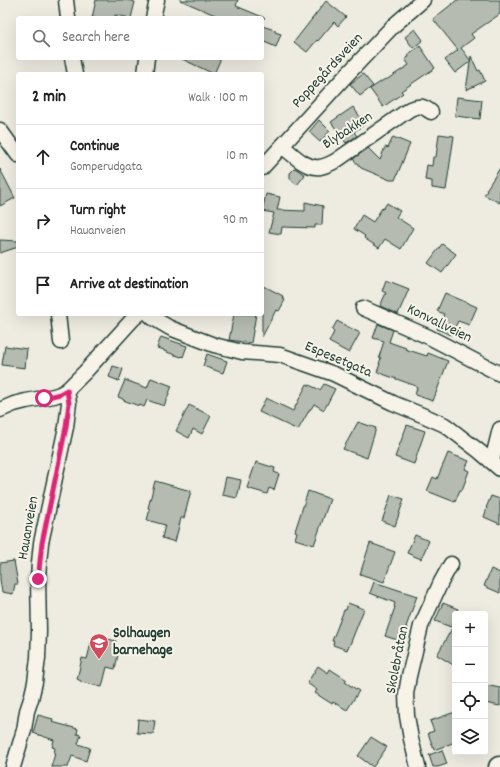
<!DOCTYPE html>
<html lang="en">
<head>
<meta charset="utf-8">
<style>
  body { margin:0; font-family:Dekko,sans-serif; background:#f6f6f6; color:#222 }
  .controls { position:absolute; right:12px; bottom:12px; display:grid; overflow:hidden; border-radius:4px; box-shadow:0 4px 16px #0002 }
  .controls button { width:36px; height:36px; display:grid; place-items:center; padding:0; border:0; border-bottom:1px solid #e0e0e0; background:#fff; color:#222; font:20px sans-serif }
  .stop { position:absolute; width:12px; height:12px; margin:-9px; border:3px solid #db2777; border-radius:50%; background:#fff }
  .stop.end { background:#db2777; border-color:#fff; box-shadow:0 1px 4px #0008 }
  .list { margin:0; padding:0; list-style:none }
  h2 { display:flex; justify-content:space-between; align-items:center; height:52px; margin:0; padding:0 16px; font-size:17px }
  h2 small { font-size:13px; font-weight:400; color:#767676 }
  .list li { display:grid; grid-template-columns:26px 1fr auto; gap:12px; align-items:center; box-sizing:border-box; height:64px; padding:0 16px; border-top:1px solid #e0e0e0 }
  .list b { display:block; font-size:15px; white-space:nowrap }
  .list p { margin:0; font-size:13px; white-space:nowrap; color:#767676 }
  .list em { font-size:13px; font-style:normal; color:#767676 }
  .icon { flex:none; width:22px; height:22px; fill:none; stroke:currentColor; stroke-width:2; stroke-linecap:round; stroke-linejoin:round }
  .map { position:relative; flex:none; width:500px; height:767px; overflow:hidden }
  .search { position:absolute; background:#fff; box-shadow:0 4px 16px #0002; left:16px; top:16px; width:248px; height:44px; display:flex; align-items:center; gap:10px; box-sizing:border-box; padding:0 14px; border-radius:4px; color:#767676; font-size:15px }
  .panel { position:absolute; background:#fff; box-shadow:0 4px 16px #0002; left:16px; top:72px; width:248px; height:244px; border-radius:4px }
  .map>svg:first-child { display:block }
</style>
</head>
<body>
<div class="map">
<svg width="500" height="767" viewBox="0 0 500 767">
  <rect width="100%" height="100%" fill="#eeece1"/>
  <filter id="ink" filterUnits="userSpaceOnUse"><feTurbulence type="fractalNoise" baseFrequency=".025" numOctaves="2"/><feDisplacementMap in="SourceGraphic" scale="8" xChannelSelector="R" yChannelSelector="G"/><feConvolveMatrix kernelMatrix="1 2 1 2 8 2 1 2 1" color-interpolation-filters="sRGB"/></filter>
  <g filter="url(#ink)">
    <g fill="#b5bbb0" stroke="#1f3d34">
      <polygon points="96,0 127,0 135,2 131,18 115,15 115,18 92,18"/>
      <polygon points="180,0 238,0 236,6 265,18 222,18"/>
      <polygon points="457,0 500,0 500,14 471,34 474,38 461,48 471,61 455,73 445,60 458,50 433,19"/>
      <polygon points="326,1 346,17 338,26 334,22 318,41 317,40 307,52 294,42"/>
      <polygon points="262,26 275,30 275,32 281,34 276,47 262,41"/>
      <polygon points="415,29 423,40 413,48 405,37"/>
      <polygon points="420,46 435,68 401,91 403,93 383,107 370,89 385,79 386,80 409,65 405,59 409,57 408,54"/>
      <polygon points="471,56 478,71 480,70 485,81 466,90"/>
      <polygon points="180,58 221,58 214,74"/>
      <polygon points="363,74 373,86 360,96 350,84"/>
      <polygon points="457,97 482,100 480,119 455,116"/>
      <polygon points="353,107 365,124 354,132 357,136 346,143 331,122"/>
      <polygon points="319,120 330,131 320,142 309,132"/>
      <polygon points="439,134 454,136 446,190 432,188 432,181 425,180 427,165 432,166 433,157 436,157"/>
      <polygon points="393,137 410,144 395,180 390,180 361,168 353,159 368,148 380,160 385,147 388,148"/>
      <polygon points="295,168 305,175 297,185 290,179 290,173"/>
      <polygon points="500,168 500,203 484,195 487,191 486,190"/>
      <polygon points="0,169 15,198 0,206"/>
      <polygon points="266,194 280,197 277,210 305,211 305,202 323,206 322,225 315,225 315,228 282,227 281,234 269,232 274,213 262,211"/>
      <polygon points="387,203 400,211 396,217 413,228 401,249 385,239 379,248 364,238 365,236 354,229 362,215 373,222 382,208 383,209"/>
      <polygon points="0,240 18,241 18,247 0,253"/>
      <polygon points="442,244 456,254 442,273 428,263"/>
      <polygon points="386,280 409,289 398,314 380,306 386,293 382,291"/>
      <polygon points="262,285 283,296 282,298 285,300 279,311 276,310 262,337"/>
      <polygon points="445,293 477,307 469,325 458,321 451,335 437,329 444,314 437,311"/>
      <polygon points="234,314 256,314 251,343 229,340"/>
      <polygon points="337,321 360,333 349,353 329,342 334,332 332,330"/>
      <polygon points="378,324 393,330 389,342 406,348 405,349 427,356 428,353 448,361 433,401 415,395 417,388 416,388 416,386 377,372 380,364 379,364 381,358 379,357 384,341 373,338"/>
      <polygon points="161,337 187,346 183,357 182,356 181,357 164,351 164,350 157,348"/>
      <polygon points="5,346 27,349 25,368 2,365"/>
      <polygon points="207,354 227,361 223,373 203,366"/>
      <polygon points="113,366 123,369 119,381 109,377"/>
      <polygon points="151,378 172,386 164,406 147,400 144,407 140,405 139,406 123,400 123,399 118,397 125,380 147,388"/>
      <polygon points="307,384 320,390 324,384 335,389 324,410 314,404 311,409 310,409 298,430 259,412 266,398 293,411"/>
      <polygon points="189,405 211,416 202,434 193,429 189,438 176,431"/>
      <polygon points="358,422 376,428 367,458 343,449"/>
      <polygon points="407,425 425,431 414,464 395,457"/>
      <polygon points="448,453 469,461 465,469 469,471 462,490 460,490 455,502 427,491 433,477 437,479"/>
      <polygon points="256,462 275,468 274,472 279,474 274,490 269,488 267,494 247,488"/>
      <polygon points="226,477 241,480 237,498 222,495"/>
      <polygon points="155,481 191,491 184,518 181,518 175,542 162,538 165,525 147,520 150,509 148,508"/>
      <polygon points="308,491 330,499 314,545 295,539 297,532 295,531"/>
      <polygon points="391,495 404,499 395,526 382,521"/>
      <polygon points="491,496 500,499 500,524 484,517 487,508 486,508"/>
      <polygon points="415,535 429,541 421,559 407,553"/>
      <polygon points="370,543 395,552 384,582 360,574"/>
      <polygon points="14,561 18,584 15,584 13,594 2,592 0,580 0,563"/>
      <polygon points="491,569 500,573 500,593 484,586"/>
      <polygon points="374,582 417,596 406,627 407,627 403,642 385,636 395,607 394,607 395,603 370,593"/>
      <polygon points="348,603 364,609 349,647 348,647 347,650 333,645 334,641 332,641 344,610 346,610"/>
      <polygon points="443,603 458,609 456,614 455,614 455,617 451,627 435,621"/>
      <polygon points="455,623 455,666 437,655"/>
      <polygon points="100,637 116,641 114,648 119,649 119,650 115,669 107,667 102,687 81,682 81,681 77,679 82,658 87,659 91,643 99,645"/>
      <polygon points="318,666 328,673 330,669 347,680 345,682 359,691 347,710 333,702 332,704 315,693 317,690 307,683"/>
      <polygon points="485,685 500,688 500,706 485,703"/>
      <polygon points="455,712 455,742 434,750 428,733 434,731 430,721"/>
      <polygon points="38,715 53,719 52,722 78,729 77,734 81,735 78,744 90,748 86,761 72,756 68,767 51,767 55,754 54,754 55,748 52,747 54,740 33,733"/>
      <polygon points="138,719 155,721 153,734 137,733"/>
      <polygon points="371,737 387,747 373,767 358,756"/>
      <polygon points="442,750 447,764 438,767 433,767 429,755"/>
    </g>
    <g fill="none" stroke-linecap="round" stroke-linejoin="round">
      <g stroke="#1f3d34" stroke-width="17">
        <g id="street">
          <polyline points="66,0 68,18"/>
          <polyline points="153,18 157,0"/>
          <polyline points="72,58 75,74"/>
          <polyline points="145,74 147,58"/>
          <polyline points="0,130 18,155"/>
          <path d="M282,146C293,154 305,169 320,167C326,166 332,163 337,160L410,109C420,105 423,106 431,112"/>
          <polyline points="262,168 341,81 393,26 423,0"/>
          <polyline points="363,308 429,337 500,374"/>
          <polyline points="58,314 61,342"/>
          <polyline points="149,314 153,318 170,328 214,345 242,352 280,355 334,374 393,403 427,417 445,425 479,451 500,469"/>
          <polyline points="0,410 14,404 26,401 54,396 60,394 67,390 85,372 133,319 139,314"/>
          <polyline points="492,461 500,429"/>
          <polyline points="13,767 24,730 27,711 31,699 35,682 38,658 39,631 38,579 39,563 41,543 66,427 69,403 67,390"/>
          <polyline points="418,767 411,739 407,716 406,694 409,676 421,626 441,582 451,564"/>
        </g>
      </g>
      <g stroke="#1f3d34" stroke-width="23">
        <polyline id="secondary" points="499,767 500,767"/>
      </g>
      <use href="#street" stroke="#f7f3e8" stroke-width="14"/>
      <use href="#secondary" stroke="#f7f3e8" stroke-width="20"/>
    </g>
  </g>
  <g fill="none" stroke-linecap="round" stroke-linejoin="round" filter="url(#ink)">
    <polyline stroke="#db2777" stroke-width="5" points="38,579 42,543 66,427 69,403 67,390 60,394 44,398"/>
  </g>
  <defs>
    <g id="school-pin" transform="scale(1)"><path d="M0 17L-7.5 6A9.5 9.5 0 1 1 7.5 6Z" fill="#d1495b" stroke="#f7f3e8"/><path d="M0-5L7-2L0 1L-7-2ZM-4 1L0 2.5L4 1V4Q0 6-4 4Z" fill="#fff"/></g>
  </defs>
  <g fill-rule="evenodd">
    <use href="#school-pin" x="99" y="643"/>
  </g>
  <g text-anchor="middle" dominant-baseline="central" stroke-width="4" stroke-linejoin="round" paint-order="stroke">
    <g font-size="15" fill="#1f3d34" stroke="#f7f3e8">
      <text transform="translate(328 71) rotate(-47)">Poppegårdsveien</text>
      <text transform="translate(348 131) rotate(-33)">Blybakken</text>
      <text transform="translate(439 324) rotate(26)">Konvallveien</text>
      <text transform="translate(338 360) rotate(23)">Espesetgata</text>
      <text transform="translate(29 528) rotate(-80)">Hauanveien</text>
      <text transform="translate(398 660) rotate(-79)">Skolebråtan</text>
    </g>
    <g font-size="15" font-weight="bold" fill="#1f3d34" stroke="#f7f3e8" text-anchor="start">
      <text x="113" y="634">Solhaugen<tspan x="113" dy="17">barnehage</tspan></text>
    </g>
  </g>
</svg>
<div class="controls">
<button>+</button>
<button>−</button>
<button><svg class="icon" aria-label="locate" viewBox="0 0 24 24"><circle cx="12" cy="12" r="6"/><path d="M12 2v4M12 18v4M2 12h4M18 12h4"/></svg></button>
<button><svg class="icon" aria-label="layers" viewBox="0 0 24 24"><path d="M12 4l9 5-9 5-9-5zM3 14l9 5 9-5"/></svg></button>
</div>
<div class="stop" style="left:44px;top:398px"></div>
<div class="stop end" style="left:38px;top:579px"></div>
<div class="search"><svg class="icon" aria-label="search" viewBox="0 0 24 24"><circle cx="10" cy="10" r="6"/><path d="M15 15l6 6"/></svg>Search here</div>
<section class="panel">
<h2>2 min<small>Walk · 100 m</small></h2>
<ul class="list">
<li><svg class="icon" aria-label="ahead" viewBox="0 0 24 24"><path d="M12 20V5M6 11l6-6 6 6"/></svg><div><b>Continue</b><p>Gomperudgata</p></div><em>10 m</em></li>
<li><svg class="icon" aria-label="right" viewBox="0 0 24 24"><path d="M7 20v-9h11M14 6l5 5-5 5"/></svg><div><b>Turn right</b><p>Hauanveien</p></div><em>90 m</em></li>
<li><svg class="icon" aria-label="arrive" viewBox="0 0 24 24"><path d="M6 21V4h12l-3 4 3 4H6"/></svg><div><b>Arrive at destination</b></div></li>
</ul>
</section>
</div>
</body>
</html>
